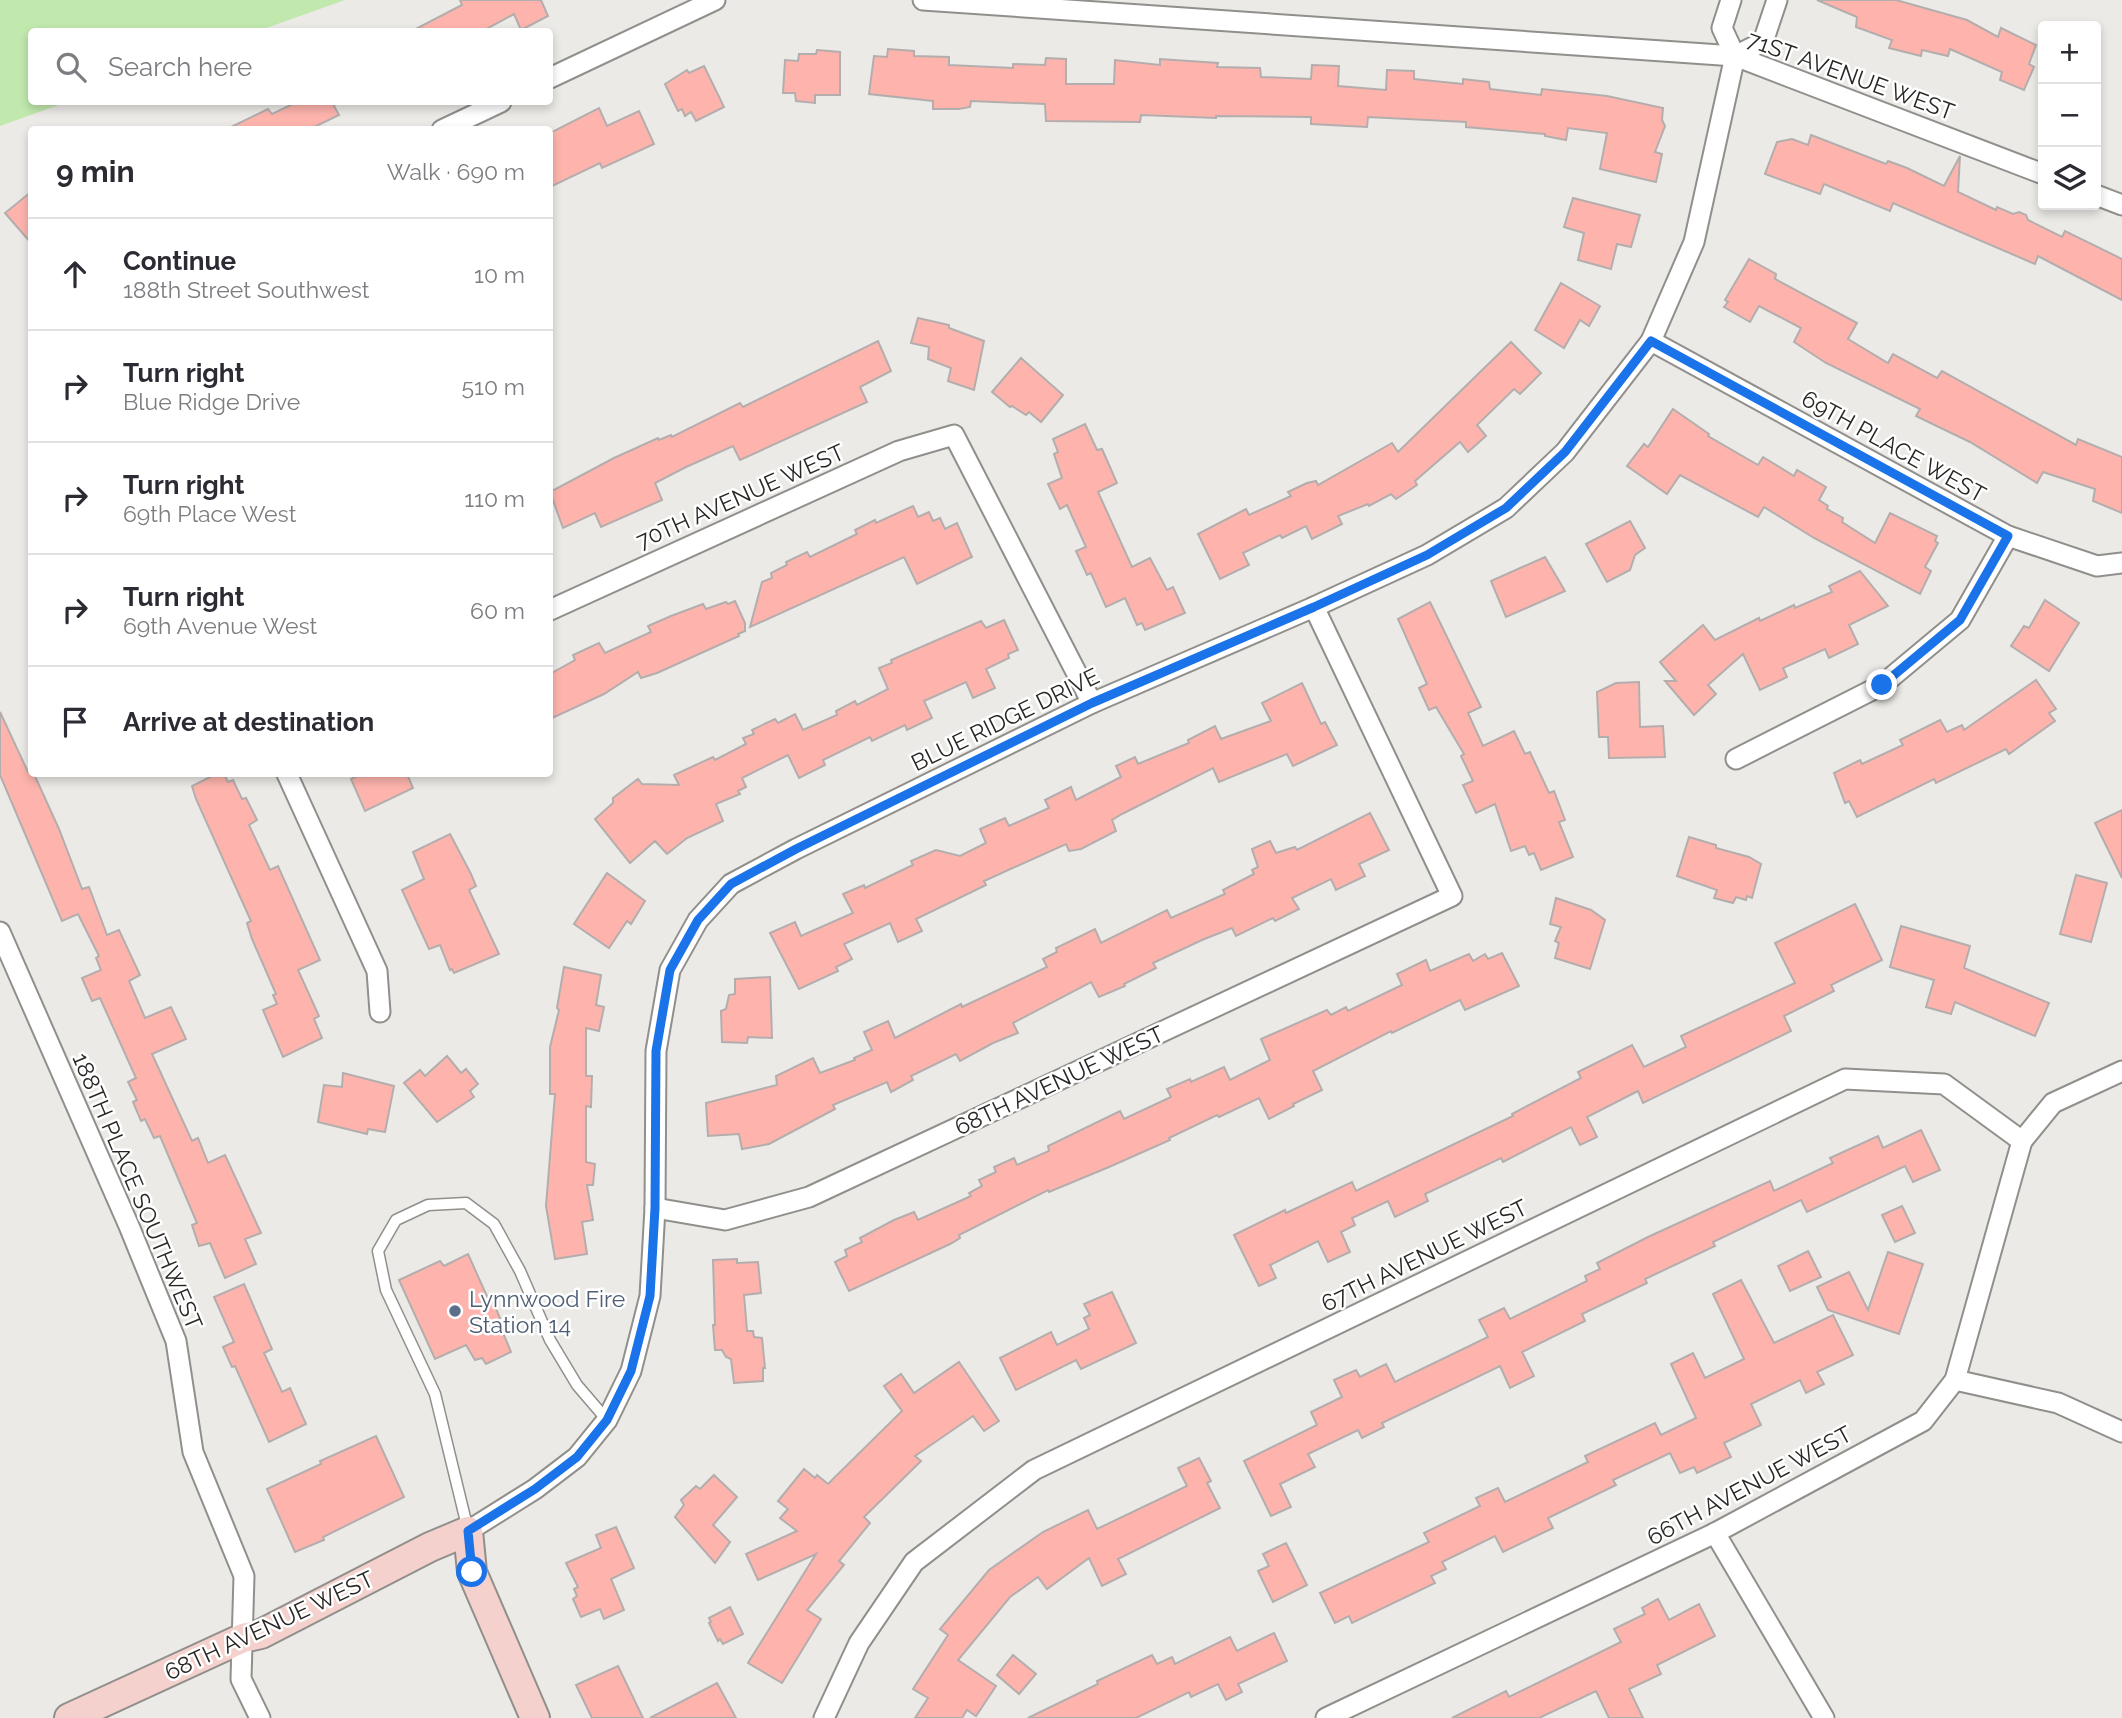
<!DOCTYPE html>
<html lang="en">
<head>
<meta charset="utf-8">
<style>
  body { margin:0; font-family:Raleway,sans-serif; background:#f7f7f7; color:#2b2b33 }
  .controls { position:absolute; right:21px; top:21px; display:grid; overflow:hidden; border-radius:7px; box-shadow:0 4px 10px #0003 }
  .controls button { width:63px; height:63px; display:grid; place-items:center; padding:0; border:0; border-bottom:2px solid #e1e1e2; background:#fff; color:#2b2b33; font:35px sans-serif }
  .stop { position:absolute; width:21px; height:21px; margin:-16px; border:5px solid #1a73e8; border-radius:50%; background:#fff }
  .stop.end { background:#1a73e8; border-color:#fff; box-shadow:0 2px 7px #0008 }
  .list { margin:0; padding:0; list-style:none }
  h2 { display:flex; justify-content:space-between; align-items:center; height:91px; margin:0; padding:0 28px; font-size:30px }
  h2 small { font-size:23px; font-weight:400; color:#7c7c81 }
  .list li { display:grid; grid-template-columns:46px 1fr auto; gap:21px; align-items:center; box-sizing:border-box; height:112px; padding:0 28px; border-top:2px solid #e1e1e2 }
  .list b { display:block; font-size:26px; white-space:nowrap }
  .list p { margin:0; font-size:23px; white-space:nowrap; color:#7c7c81 }
  .list em { font-size:23px; font-style:normal; color:#7c7c81 }
  .icon { flex:none; width:38px; height:38px; fill:none; stroke:currentColor; stroke-width:2; stroke-linecap:round; stroke-linejoin:round }
  .map { position:relative; flex:none; width:2122px; height:1718px; overflow:hidden }
  .search { position:absolute; background:#fff; box-shadow:0 4px 10px #0003; left:28px; top:28px; width:525px; height:77px; display:flex; align-items:center; gap:18px; box-sizing:border-box; padding:0 24px; border-radius:7px; color:#7c7c81; font-size:26px }
  .panel { position:absolute; background:#fff; box-shadow:0 4px 10px #0003; left:28px; top:126px; width:525px; height:651px; border-radius:7px }
  .map>svg:first-child { display:block }
</style>
</head>
<body>
<div class="map">
<svg width="2122" height="1718" viewBox="0 0 2122 1718">
  <rect width="100%" height="100%" fill="#eceae6"/>
  <polygon fill="#c1e8ad" points="0,0 345,0 258,31 32,32 32,102 67,102 0,126"/>
  <g fill="#feb4ad" stroke="#b3aead" stroke-width="2">
    <polygon points="460,0 541,0 548,16 521,30 514,14 481,32 410,32 462,5"/>
    <polygon points="1817,0 1896,0 1967,20 1998,37 2001,28 2036,45 2029,64 2034,67 2024,90 2000,80 2002,72 1950,49 1948,56 1922,50 1921,56 1889,48 1892,40 1856,27 1857,17"/>
    <polygon points="888,49 914,51 914,56 949,57 949,65 1013,68 1013,64 1045,65 1046,58 1066,59 1066,84 1114,84 1115,60 1160,65 1160,59 1218,63 1217,67 1260,68 1261,77 1311,79 1312,65 1339,66 1338,86 1386,90 1387,70 1414,71 1414,79 1463,84 1463,79 1489,82 1490,89 1541,95 1542,89 1607,96 1663,108 1662,120 1665,126 1655,152 1662,154 1656,182 1600,169 1607,133 1568,128 1566,140 1545,136 1545,134 1466,127 1466,122 1368,117 1367,127 1311,124 1311,117 1216,116 1216,118 1141,115 1140,122 1046,121 1045,104 971,101 970,107 959,109 933,109 933,101 869,94 874,56 887,57"/>
    <polygon points="817,50 840,52 840,95 815,95 815,103 796,101 795,93 783,93 785,60 798,61 799,54 816,54"/>
    <polygon points="704,66 724,107 696,121 691,112 685,116 682,109 678,111 665,84 687,70 689,73"/>
    <polygon points="297,102 332,102 339,115 308,130 225,130 268,109 272,114"/>
    <polygon points="599,108 607,126 639,111 654,144 602,168 600,163 550,187 550,133"/>
    <polygon points="1811,135 1886,164 1888,161 1907,168 1944,186 1960,156 1958,192 1996,210 1997,207 2013,214 2019,212 2026,215 2028,220 2062,237 2065,231 2122,259 2122,300 2038,256 2035,264 1893,203 1890,211 1824,184 1820,194 1765,174 1777,142 1792,139 1808,145"/>
    <polygon points="32,191 32,244 5,213"/>
    <polygon points="1573,198 1640,215 1631,247 1617,244 1611,269 1578,260 1584,233 1564,227"/>
    <polygon points="1749,259 1776,274 1775,279 1857,323 1848,339 1888,363 1893,354 1937,378 1942,371 2076,445 2078,439 2122,457 2122,513 2093,501 2095,489 2043,472 2037,483 1970,442 1916,416 1920,409 1826,363 1794,342 1801,328 1759,306 1750,322 1724,307 1728,302 1725,300"/>
    <polygon points="1561,283 1600,306 1589,326 1580,320 1564,348 1535,330"/>
    <polygon points="918,318 949,325 949,328 984,341 974,390 948,381 951,368 928,359 929,347 911,343"/>
    <polygon points="878,341 891,371 860,387 867,402 740,460 733,446 686,467 655,483 662,500 601,527 595,513 563,528 550,492 614,458 658,438 659,440 671,435 672,437 740,403 743,407"/>
    <polygon points="1511,342 1541,373 1520,394 1514,389 1477,425 1486,436 1468,452 1460,442 1415,481 1417,485 1396,499 1391,494 1369,506 1368,504 1338,516 1342,524 1312,539 1306,526 1282,538 1280,535 1243,553 1249,565 1220,579 1198,534 1246,509 1249,515 1291,496 1288,492 1307,483 1316,481 1318,485 1392,443 1398,452"/>
    <polygon points="1021,358 1063,395 1041,422 1029,412 1026,415 1012,406 1010,407 992,392"/>
    <polygon points="1673,409 1709,434 1708,436 1758,465 1763,457 1794,476 1797,470 1826,487 1819,500 1828,506 1827,509 1843,518 1842,522 1875,543 1890,513 1937,536 1935,541 1938,543 1925,567 1931,571 1920,594 1814,538 1764,507 1758,517 1680,475 1667,494 1627,466 1644,444 1648,447"/>
    <polygon points="1085,424 1097,450 1102,449 1117,483 1098,492 1132,567 1150,558 1167,590 1173,587 1185,613 1145,630 1142,623 1137,625 1125,598 1106,607 1091,573 1087,575 1076,551 1086,547 1067,505 1060,509 1048,484 1062,478 1054,454 1058,452 1053,439"/>
    <polygon points="913,506 918,517 929,512 933,521 940,518 945,529 957,523 972,557 917,584 904,557 750,627 762,582 772,578 771,573 787,565 786,562 807,552 810,557 857,534 855,530 875,520 876,523"/>
    <polygon points="1630,521 1645,548 1635,555 1630,570 1607,582 1586,544"/>
    <polygon points="1545,557 1565,591 1506,617 1491,581"/>
    <polygon points="1860,571 1888,606 1849,625 1858,644 1829,658 1825,649 1783,668 1787,677 1760,690 1743,654 1708,685 1716,694 1694,715 1665,681 1676,681 1660,662 1703,625 1715,640 1759,618 1760,621 1794,605 1795,608 1832,592 1829,586"/>
    <polygon points="2045,600 2079,623 2049,671 2011,646 2024,626 2029,628"/>
    <polygon points="735,601 745,623 745,631 738,634 739,636 657,673 641,678 638,672 604,694 550,719 550,674 575,660 573,655 599,643 605,653 651,632 648,626 671,616 703,604 706,609 726,602 728,604"/>
    <polygon points="1430,602 1481,707 1468,713 1483,746 1514,731 1525,754 1530,752 1549,793 1554,791 1565,820 1559,822 1573,857 1541,870 1534,853 1529,855 1525,846 1511,851 1495,804 1476,813 1463,785 1473,781 1461,756 1464,754 1436,707 1429,710 1419,688 1427,684 1398,619"/>
    <polygon points="1004,620 1018,650 1008,654 1009,658 986,669 995,688 973,698 966,682 924,701 932,718 907,730 905,725 872,741 870,737 823,760 825,765 799,778 788,755 742,778 746,787 738,791 740,794 716,804 723,821 687,838 667,854 655,841 630,863 595,819 613,803 613,798 638,779 642,784 679,785 674,775 713,757 715,760 746,744 743,738 754,734 752,730 775,719 778,723 795,714 803,730 837,715 836,711 855,701 857,705 888,689 879,668 892,663 891,660 981,621 986,628"/>
    <polygon points="2036,680 2056,709 2049,713 2055,721 2009,754 2006,749 1936,783 1934,779 1857,817 1849,801 1845,803 1834,773 1860,760 1862,764 1903,745 1900,740 1940,720 1947,732 1962,725 1964,730"/>
    <polygon points="1639,682 1640,727 1663,726 1665,757 1609,758 1608,737 1599,737 1597,692 1616,683"/>
    <polygon points="1302,683 1321,724 1325,722 1337,745 1293,766 1287,754 1219,782 1213,768 1122,814 1112,820 1116,831 1081,849 1069,851 1066,844 984,881 986,885 916,919 922,931 898,942 890,923 844,944 852,959 836,967 838,971 799,989 770,933 795,922 801,936 853,913 843,894 864,885 865,888 913,865 911,861 936,850 960,856 986,843 980,829 1005,818 1009,826 1049,808 1045,800 1071,787 1076,800 1121,777 1116,766 1135,757 1138,764 1189,743 1188,740 1215,726 1221,739 1271,721 1262,703"/>
    <polygon points="0,712 28,772 32,771 34,774 59,829 82,889 89,887 107,935 119,930 140,975 129,981 145,1018 171,1007 186,1039 152,1054 192,1141 198,1138 208,1163 225,1155 261,1233 245,1239 256,1264 225,1278 210,1243 199,1246 192,1225 197,1223 160,1136 154,1138 145,1119 141,1121 133,1102 137,1100 128,1082 136,1078 100,998 92,1001 82,978 101,970 96,958 99,956 78,914 62,921 0,775"/>
    <polygon points="216,774 224,774 228,782 233,780 242,799 246,798 257,820 249,825 270,870 278,866 320,960 298,970 319,1016 314,1019 322,1038 283,1057 263,1010 277,1004 273,995 276,994 252,939 247,923 251,921 196,799 192,786"/>
    <polygon points="361,774 407,774 413,788 365,811 351,779"/>
    <polygon points="2122,810 2122,878 2095,823"/>
    <polygon points="1370,813 1389,850 1359,864 1365,876 1336,890 1331,879 1292,898 1299,909 1275,921 1273,918 1236,936 1232,928 1202,940 1153,963 1156,968 1124,984 1125,986 1099,997 1091,982 1013,1023 1018,1033 993,1043 960,1061 956,1054 911,1076 913,1080 891,1092 887,1082 833,1105 835,1109 769,1144 742,1149 739,1134 708,1136 706,1103 777,1085 776,1076 813,1058 820,1073 855,1060 854,1058 872,1050 864,1032 888,1021 895,1038 961,1004 962,1007 1047,967 1043,959 1057,952 1056,948 1095,929 1101,943 1167,910 1171,918 1225,894 1223,890 1254,874 1252,870 1258,867 1252,849 1270,841 1276,853 1295,847 1297,850"/>
    <polygon points="450,834 471,874 476,886 469,890 499,954 454,973 452,969 450,970 440,945 429,949 402,890 424,879 413,852"/>
    <polygon points="1689,837 1716,845 1716,848 1749,857 1761,864 1752,898 1747,896 1746,900 1736,897 1733,903 1714,898 1717,890 1677,876"/>
    <polygon points="607,873 645,901 631,924 627,921 609,948 574,924"/>
    <polygon points="2076,875 2107,883 2091,942 2060,934"/>
    <polygon points="1556,898 1591,910 1605,920 1590,969 1555,958 1559,943 1555,941 1561,927 1550,924"/>
    <polygon points="1855,904 1882,960 1831,985 1834,991 1784,1016 1791,1031 1643,1103 1638,1091 1587,1117 1597,1137 1580,1145 1571,1127 1503,1162 1501,1158 1425,1194 1428,1201 1395,1217 1388,1201 1352,1218 1355,1225 1341,1232 1350,1252 1328,1262 1318,1241 1270,1265 1276,1278 1259,1286 1234,1235 1285,1210 1286,1213 1352,1182 1356,1191 1513,1116 1512,1114 1581,1078 1578,1072 1632,1045 1644,1067 1686,1047 1681,1036 1795,983 1775,943"/>
    <polygon points="1901,926 1970,946 1964,968 2049,1003 2035,1036 1955,1002 1951,1014 1926,1007 1934,980 1890,967"/>
    <polygon points="1502,953 1519,986 1465,1010 1460,1000 1392,1033 1391,1031 1313,1071 1322,1090 1293,1104 1294,1106 1269,1119 1259,1098 1219,1117 1217,1115 1169,1138 1170,1140 1109,1167 1049,1192 1048,1190 959,1235 960,1238 950,1244 849,1291 835,1262 847,1256 845,1250 862,1242 860,1238 894,1220 914,1212 918,1220 971,1196 969,1193 982,1186 979,1180 996,1172 994,1167 1014,1158 1017,1165 1049,1151 1048,1146 1120,1111 1124,1119 1171,1097 1167,1089 1190,1079 1191,1082 1224,1067 1230,1080 1270,1060 1261,1039 1327,1010 1331,1015 1346,1007 1348,1011 1402,985 1397,974 1426,960 1430,971 1469,954 1473,961 1485,954 1488,959"/>
    <polygon points="564,967 601,975 596,1005 604,1007 599,1031 586,1028 586,1076 592,1076 591,1107 586,1106 586,1162 595,1164 593,1185 587,1185 593,1220 582,1222 587,1254 555,1259 546,1206 555,1094 550,1094 550,1047 559,1010 557,1008"/>
    <polygon points="770,977 772,1038 748,1037 747,1043 722,1042 721,1011 726,1009 729,995 735,994 735,979"/>
    <polygon points="447,1056 461,1073 466,1069 478,1084 470,1091 474,1097 437,1122 404,1083 420,1070 425,1076"/>
    <polygon points="343,1073 394,1086 385,1132 368,1129 367,1134 318,1122 324,1085 342,1087"/>
    <polygon points="1921,1130 1940,1170 1913,1182 1905,1166 1807,1212 1801,1200 1713,1242 1715,1246 1645,1279 1647,1283 1582,1314 1585,1321 1522,1352 1534,1376 1510,1388 1500,1366 1382,1423 1384,1427 1362,1438 1358,1430 1308,1454 1315,1467 1280,1484 1291,1507 1271,1516 1244,1461 1317,1425 1311,1412 1342,1397 1334,1380 1356,1370 1360,1377 1386,1364 1395,1382 1488,1337 1479,1320 1504,1308 1510,1319 1587,1281 1585,1276 1600,1269 1597,1263 1648,1237 1770,1181 1774,1191 1833,1163 1830,1158 1878,1136 1883,1148"/>
    <polygon points="1902,1206 1915,1233 1895,1242 1882,1215"/>
    <polygon points="1808,1251 1821,1277 1790,1291 1778,1266"/>
    <polygon points="1888,1252 1923,1264 1899,1334 1828,1310 1817,1287 1849,1272 1868,1310"/>
    <polygon points="468,1254 490,1303 493,1302 500,1318 498,1321 511,1352 486,1364 482,1358 475,1360 466,1345 435,1359 399,1280 440,1261 444,1266"/>
    <polygon points="737,1259 737,1263 758,1262 761,1293 744,1295 747,1331 753,1331 754,1337 762,1338 765,1368 763,1368 763,1381 734,1383 731,1359 726,1357 722,1350 715,1350 713,1325 715,1325 713,1260"/>
    <polygon points="1741,1280 1774,1343 1833,1315 1853,1355 1817,1372 1824,1384 1806,1393 1800,1380 1751,1404 1761,1425 1724,1443 1731,1457 1697,1473 1694,1467 1680,1473 1670,1453 1613,1480 1616,1485 1548,1518 1553,1528 1503,1552 1495,1536 1442,1562 1446,1569 1431,1576 1435,1583 1352,1623 1349,1616 1335,1623 1320,1593 1429,1542 1424,1533 1480,1506 1476,1498 1498,1488 1505,1502 1588,1462 1585,1456 1655,1423 1661,1435 1696,1418 1671,1364 1693,1353 1705,1378 1744,1359 1713,1294"/>
    <polygon points="244,1284 272,1349 264,1353 282,1392 290,1388 306,1424 269,1442 235,1366 232,1367 223,1347 234,1342 214,1297"/>
    <polygon points="1112,1292 1136,1343 1081,1369 1076,1360 1016,1390 1000,1358 1051,1332 1057,1345 1089,1329 1084,1318 1090,1315 1084,1304"/>
    <polygon points="959,1362 999,1421 984,1431 973,1416 915,1456 921,1461 864,1517 870,1523 839,1561 844,1565 807,1610 821,1619 782,1683 748,1663 816,1554 758,1580 746,1554 797,1531 780,1518 788,1509 778,1501 804,1469 815,1478 817,1475 828,1484 902,1411 884,1386 901,1374 914,1393"/>
    <polygon points="376,1436 404,1497 323,1537 324,1540 295,1552 267,1489 321,1464 320,1461"/>
    <polygon points="1199,1458 1211,1481 1207,1483 1220,1508 1118,1559 1126,1574 1102,1586 1089,1558 1047,1589 1038,1577 1010,1597 958,1660 996,1686 976,1716 967,1710 962,1718 915,1718 928,1698 913,1689 948,1635 940,1629 989,1570 1043,1532 1088,1510 1097,1529 1187,1486 1178,1468"/>
    <polygon points="714,1475 737,1497 713,1525 730,1542 715,1563 675,1517 684,1505 681,1500 696,1486 700,1489"/>
    <polygon points="616,1527 634,1568 611,1579 624,1610 604,1619 600,1609 581,1617 573,1599 577,1596 574,1589 578,1587 566,1563 601,1548 596,1535"/>
    <polygon points="1286,1543 1307,1585 1273,1602 1258,1571 1269,1566 1263,1554"/>
    <polygon points="1658,1599 1669,1620 1699,1604 1715,1636 1657,1665 1661,1674 1629,1689 1643,1718 1609,1718 1596,1691 1539,1718 1452,1718 1506,1691 1509,1697 1621,1642 1614,1629 1645,1614 1642,1608"/>
    <polygon points="730,1607 743,1634 723,1644 720,1639 718,1641 709,1623 711,1622 709,1618"/>
    <polygon points="1274,1633 1287,1661 1238,1684 1242,1692 1226,1700 1218,1684 1191,1697 1189,1692 1136,1718 1028,1718 1098,1684 1097,1681 1152,1655 1157,1664 1172,1657 1175,1664 1230,1637 1237,1651"/>
    <polygon points="1013,1655 1036,1674 1019,1694 997,1675"/>
    <polygon points="618,1666 643,1718 592,1718 576,1685"/>
    <polygon points="717,1683 736,1718 650,1718"/>
  </g>
  <g fill="none" stroke-linecap="round" stroke-linejoin="round">
    <g stroke="#908f8b" stroke-width="13">
      <polyline id="lane" points="468,1530 435,1394 386,1290 378,1251 396,1220 428,1205 466,1203 494,1224 520,1271 550,1340 577,1385 607,1420"/>
    </g>
    <g stroke="#908f8b" stroke-width="23">
      <g id="street">
        <polyline points="923,0 1735,56 2043,174"/>
        <polyline points="1735,56 1763,42 1777,0"/>
        <polyline points="550,78 715,0"/>
        <polyline points="442,130 501,102"/>
        <polyline points="2096,195 2122,205"/>
        <polyline points="1651,341 2008,536 2097,566 2122,563"/>
        <polyline points="550,610 899,451 954,435 1092,703"/>
        <polyline points="1736,759 1882,685 1960,620 2008,536"/>
        <polyline points="287,774 377,971 380,1012"/>
        <polyline points="0,932 129,1226 176,1341 193,1452 244,1576 241,1679 260,1718"/>
        <polyline points="655,1208 725,1220 809,1197 1452,896 1314,607"/>
        <polyline points="1955,1380 2058,1403 2122,1432"/>
        <polyline points="468,1531 535,1489 577,1457 607,1420 631,1371 650,1296 655,1208 656,1051 670,970 698,920 731,884 796,849 1092,703 1314,607 1427,555 1506,508 1565,452 1651,341 1694,242 1735,56 1722,28 1731,0"/>
        <polyline points="1715,1533 1824,1718"/>
        <polyline points="824,1718 859,1643 914,1562 1034,1470 1845,1079 1944,1084 2022,1141 2053,1103 2122,1071"/>
        <polyline points="1326,1718 1715,1533 1923,1421 1955,1380 2022,1141"/>
      </g>
    </g>
    <g stroke="#908f8b" stroke-width="32">
      <polyline id="secondary" points="69,1718 243,1638 261,1634 430,1547 468,1531 472,1572 535,1718"/>
    </g>
    <use href="#lane" stroke="#fff" stroke-width="10"/>
    <use href="#street" stroke="#fff" stroke-width="19"/>
    <use href="#secondary" stroke="#f4d1cc" stroke-width="28"/>
  </g>
  <g fill="none" stroke-linecap="round" stroke-linejoin="round">
    <polyline stroke="#1a73e8" stroke-width="9" points="472,1572 468,1531 535,1489 577,1457 607,1420 631,1371 650,1296 655,1208 656,1051 670,970 698,920 731,884 796,849 1092,703 1314,607 1427,555 1506,508 1565,452 1651,341 2008,536 1960,620 1882,685"/>
  </g>
  <circle fill="#5c6f8a" stroke="#fff" stroke-width="2.5" cx="455" cy="1311" r="7"/>
  <g text-anchor="middle" dominant-baseline="central" stroke-width="5" stroke-linejoin="round" paint-order="stroke">
    <g font-size="23" fill="#282725" stroke="#fff">
      <text transform="translate(1851 75) rotate(20)">71ST AVENUE WEST</text>
      <text transform="translate(1894 446) rotate(29)">69TH PLACE WEST</text>
      <text transform="translate(740 496) rotate(-24)">70TH AVENUE WEST</text>
      <text transform="translate(1005 719) rotate(-26)">BLUE RIDGE DRIVE</text>
      <text transform="translate(1059 1080) rotate(-25)">68TH AVENUE WEST</text>
      <text transform="translate(138 1191) rotate(67)">188TH PLACE SOUTHWEST</text>
      <text transform="translate(1424 1255) rotate(-26)">67TH AVENUE WEST</text>
      <text transform="translate(1749 1485) rotate(-28)">66TH AVENUE WEST</text>
      <text transform="translate(269 1625) rotate(-25)">68TH AVENUE WEST</text>
    </g>
    <g font-size="23" fill="#4e5e75" stroke="#fff" text-anchor="start">
      <text x="469" y="1298">Lynnwood Fire<tspan x="469" dy="26">Station 14</tspan></text>
    </g>
  </g>
</svg>
<div class="controls">
<button>+</button>
<button>−</button>
<button><svg class="icon" aria-label="layers" viewBox="0 0 24 24"><path d="M12 4l9 5-9 5-9-5zM3 14l9 5 9-5"/></svg></button>
</div>
<div class="stop" style="left:472px;top:1572px"></div>
<div class="stop end" style="left:1882px;top:685px"></div>
<div class="search"><svg class="icon" aria-label="search" viewBox="0 0 24 24"><circle cx="10" cy="10" r="6"/><path d="M15 15l6 6"/></svg>Search here</div>
<section class="panel">
<h2>9 min<small>Walk · 690 m</small></h2>
<ul class="list">
<li><svg class="icon" aria-label="ahead" viewBox="0 0 24 24"><path d="M12 20V5M6 11l6-6 6 6"/></svg><div><b>Continue</b><p>188th Street Southwest</p></div><em>10 m</em></li>
<li><svg class="icon" aria-label="right" viewBox="0 0 24 24"><path d="M7 20v-9h11M14 6l5 5-5 5"/></svg><div><b>Turn right</b><p>Blue Ridge Drive</p></div><em>510 m</em></li>
<li><svg class="icon" aria-label="right" viewBox="0 0 24 24"><path d="M7 20v-9h11M14 6l5 5-5 5"/></svg><div><b>Turn right</b><p>69th Place West</p></div><em>110 m</em></li>
<li><svg class="icon" aria-label="right" viewBox="0 0 24 24"><path d="M7 20v-9h11M14 6l5 5-5 5"/></svg><div><b>Turn right</b><p>69th Avenue West</p></div><em>60 m</em></li>
<li><svg class="icon" aria-label="arrive" viewBox="0 0 24 24"><path d="M6 21V4h12l-3 4 3 4H6"/></svg><div><b>Arrive at destination</b></div></li>
</ul>
</section>
</div>
</body>
</html>
